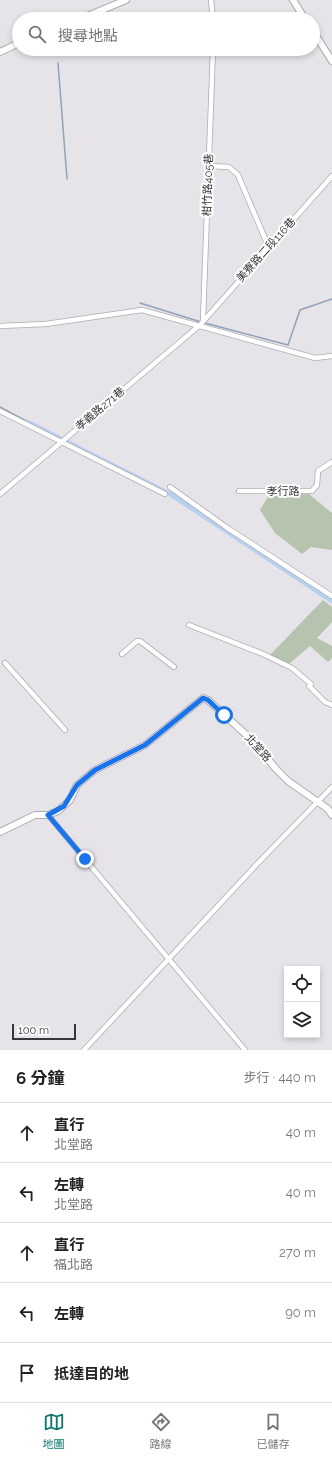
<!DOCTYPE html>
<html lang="zh-TW">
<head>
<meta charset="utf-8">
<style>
  body { margin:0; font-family:Raleway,"Noto Sans TC",sans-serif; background:#f2f2f2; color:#222 }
  .controls { position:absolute; right:12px; bottom:12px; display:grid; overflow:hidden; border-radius:0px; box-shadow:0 2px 6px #0003 }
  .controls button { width:36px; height:36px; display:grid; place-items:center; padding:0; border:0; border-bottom:1px solid #e0e0e0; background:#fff; color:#222; font:20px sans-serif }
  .scale { position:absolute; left:12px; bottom:10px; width:64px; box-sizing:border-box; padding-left:4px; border:2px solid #373638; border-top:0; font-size:11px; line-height:14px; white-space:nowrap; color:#373638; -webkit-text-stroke:3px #fff; paint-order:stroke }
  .stop { position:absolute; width:12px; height:12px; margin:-9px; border:3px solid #1a73e8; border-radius:50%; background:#fff }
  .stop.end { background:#1a73e8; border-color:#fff; box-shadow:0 1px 4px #0008 }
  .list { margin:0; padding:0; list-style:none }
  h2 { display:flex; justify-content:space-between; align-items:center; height:52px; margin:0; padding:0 16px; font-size:17px }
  h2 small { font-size:13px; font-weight:400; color:#767676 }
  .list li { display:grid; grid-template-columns:26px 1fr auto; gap:12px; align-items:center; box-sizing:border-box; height:60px; padding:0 16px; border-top:1px solid #e0e0e0 }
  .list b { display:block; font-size:15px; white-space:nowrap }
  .list p { margin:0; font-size:13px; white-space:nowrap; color:#767676 }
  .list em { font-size:13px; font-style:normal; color:#767676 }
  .icon { flex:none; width:22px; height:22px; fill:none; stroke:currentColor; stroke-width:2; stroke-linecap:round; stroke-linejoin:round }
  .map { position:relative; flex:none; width:332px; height:1050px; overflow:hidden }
  .search { position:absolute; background:#fff; box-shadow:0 2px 6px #0003; left:12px; right:12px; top:12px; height:44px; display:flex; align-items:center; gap:10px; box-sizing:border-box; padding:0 14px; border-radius:22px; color:#767676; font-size:15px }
  .sheet { height:352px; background:#fff }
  nav { display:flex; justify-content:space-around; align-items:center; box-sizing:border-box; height:56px; border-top:1px solid #e0e0e0; background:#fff; font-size:11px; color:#767676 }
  nav a { display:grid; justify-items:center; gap:2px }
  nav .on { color:#0f766e }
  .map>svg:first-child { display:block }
</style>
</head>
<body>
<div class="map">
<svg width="332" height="1050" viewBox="0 0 332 1050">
  <rect width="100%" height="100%" fill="#e6e4e8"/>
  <g fill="#b6c4af">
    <polygon points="309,494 332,513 332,550 311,547 302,554 275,533 260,510 269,495"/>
    <polygon points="323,600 332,607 332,622 317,638 332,646 332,658 328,662 310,646 289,664 269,656"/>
  </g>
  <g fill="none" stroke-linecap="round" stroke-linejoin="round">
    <g stroke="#90a2b9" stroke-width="1.5">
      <polyline points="58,63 67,179"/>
      <polyline points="140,303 201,322"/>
      <polyline points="205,323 288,345 300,310 332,299"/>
      <polyline points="0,407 28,422"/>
    </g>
    <polyline stroke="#b6d0f0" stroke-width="4.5" points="28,422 170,494 332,601"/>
    <g stroke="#aeacb0" stroke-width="6">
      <g id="street">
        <polyline points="211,0 213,19"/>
        <polyline points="209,166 229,167 238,175 269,248"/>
        <polyline points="203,320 213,49"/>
        <polyline points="0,326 46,324 142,310 315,358 332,356"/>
        <polyline points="0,411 165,494"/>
        <polyline points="170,487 226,527 332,596"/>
        <polyline points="239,491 312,491 317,485 318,471 332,462"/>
        <polyline points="0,494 200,325 332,176"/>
        <polyline points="189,625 263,654 292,668 311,684"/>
        <polyline points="122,654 137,641 140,641 174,667"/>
        <polyline points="5,663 65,730"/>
        <polyline points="309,686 325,702 332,705"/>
        <polyline points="48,815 245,1050"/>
        <polyline points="84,1050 257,864 332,787"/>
      </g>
    </g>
    <g stroke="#aeacb0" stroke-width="8">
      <g id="secondary">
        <polyline points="293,0 305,19"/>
        <polyline points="80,19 126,0"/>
        <polyline points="313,31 332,61"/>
        <polyline points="0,52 19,43"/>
        <polyline points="0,832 35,815 48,815 58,811 70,800 77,785 95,770 145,745 203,698 208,700 253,741 276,769 288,781 328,809 332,815"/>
      </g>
    </g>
    <use href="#street" stroke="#fff" stroke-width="4.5"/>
    <use href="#secondary" stroke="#fff" stroke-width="6"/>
  </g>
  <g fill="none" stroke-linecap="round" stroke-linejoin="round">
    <polyline stroke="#1a73e8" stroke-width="5" points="85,859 48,815 64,806 77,785 95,770 145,745 203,698 208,700 224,715"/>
  </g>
  <g text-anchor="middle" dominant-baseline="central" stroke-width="4" stroke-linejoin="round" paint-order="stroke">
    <g font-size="11" fill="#373638" stroke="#fff">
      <text transform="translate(208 185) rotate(-88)">柑竹路405巷</text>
      <text transform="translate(266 250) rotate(-48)">美寮路二段116巷</text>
      <text transform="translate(100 409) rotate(-40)">孝義路271巷</text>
      <text x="283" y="491">孝行路</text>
      <text transform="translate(258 748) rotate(48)">北堂路</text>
    </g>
  </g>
</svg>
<div class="controls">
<button><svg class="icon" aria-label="locate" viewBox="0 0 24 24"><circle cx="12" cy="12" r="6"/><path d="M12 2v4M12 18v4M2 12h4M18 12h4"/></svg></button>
<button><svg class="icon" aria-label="layers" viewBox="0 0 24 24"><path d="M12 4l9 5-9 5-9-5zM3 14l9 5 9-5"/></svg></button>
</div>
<div class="scale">100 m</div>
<div class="stop" style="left:224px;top:715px"></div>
<div class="stop end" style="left:85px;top:859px"></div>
<div class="search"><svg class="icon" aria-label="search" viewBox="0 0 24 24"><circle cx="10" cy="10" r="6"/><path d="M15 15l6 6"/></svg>搜尋地點</div>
</div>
<section class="sheet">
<h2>6 分鐘<small>步行 · 440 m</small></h2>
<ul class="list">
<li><svg class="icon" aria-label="ahead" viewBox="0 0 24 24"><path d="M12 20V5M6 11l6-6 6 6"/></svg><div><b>直行</b><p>北堂路</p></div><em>40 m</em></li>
<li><svg class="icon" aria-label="left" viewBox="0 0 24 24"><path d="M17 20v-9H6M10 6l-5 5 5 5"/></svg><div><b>左轉</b><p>北堂路</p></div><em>40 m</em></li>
<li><svg class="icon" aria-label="ahead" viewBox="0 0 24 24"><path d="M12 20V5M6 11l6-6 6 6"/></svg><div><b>直行</b><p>福北路</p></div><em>270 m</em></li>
<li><svg class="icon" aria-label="left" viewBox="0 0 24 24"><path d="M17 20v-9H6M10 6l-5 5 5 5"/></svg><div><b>左轉</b></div><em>90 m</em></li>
<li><svg class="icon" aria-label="arrive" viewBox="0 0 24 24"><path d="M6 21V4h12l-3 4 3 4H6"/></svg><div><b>抵達目的地</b></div></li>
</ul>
</section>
<nav>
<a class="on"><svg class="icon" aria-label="map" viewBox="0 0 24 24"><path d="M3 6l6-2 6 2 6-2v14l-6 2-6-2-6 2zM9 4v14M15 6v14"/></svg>地圖</a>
<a><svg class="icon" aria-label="directions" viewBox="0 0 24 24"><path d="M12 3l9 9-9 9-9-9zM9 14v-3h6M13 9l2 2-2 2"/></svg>路線</a>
<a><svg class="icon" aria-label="saved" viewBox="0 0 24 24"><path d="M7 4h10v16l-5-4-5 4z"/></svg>已儲存</a>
</nav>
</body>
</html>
